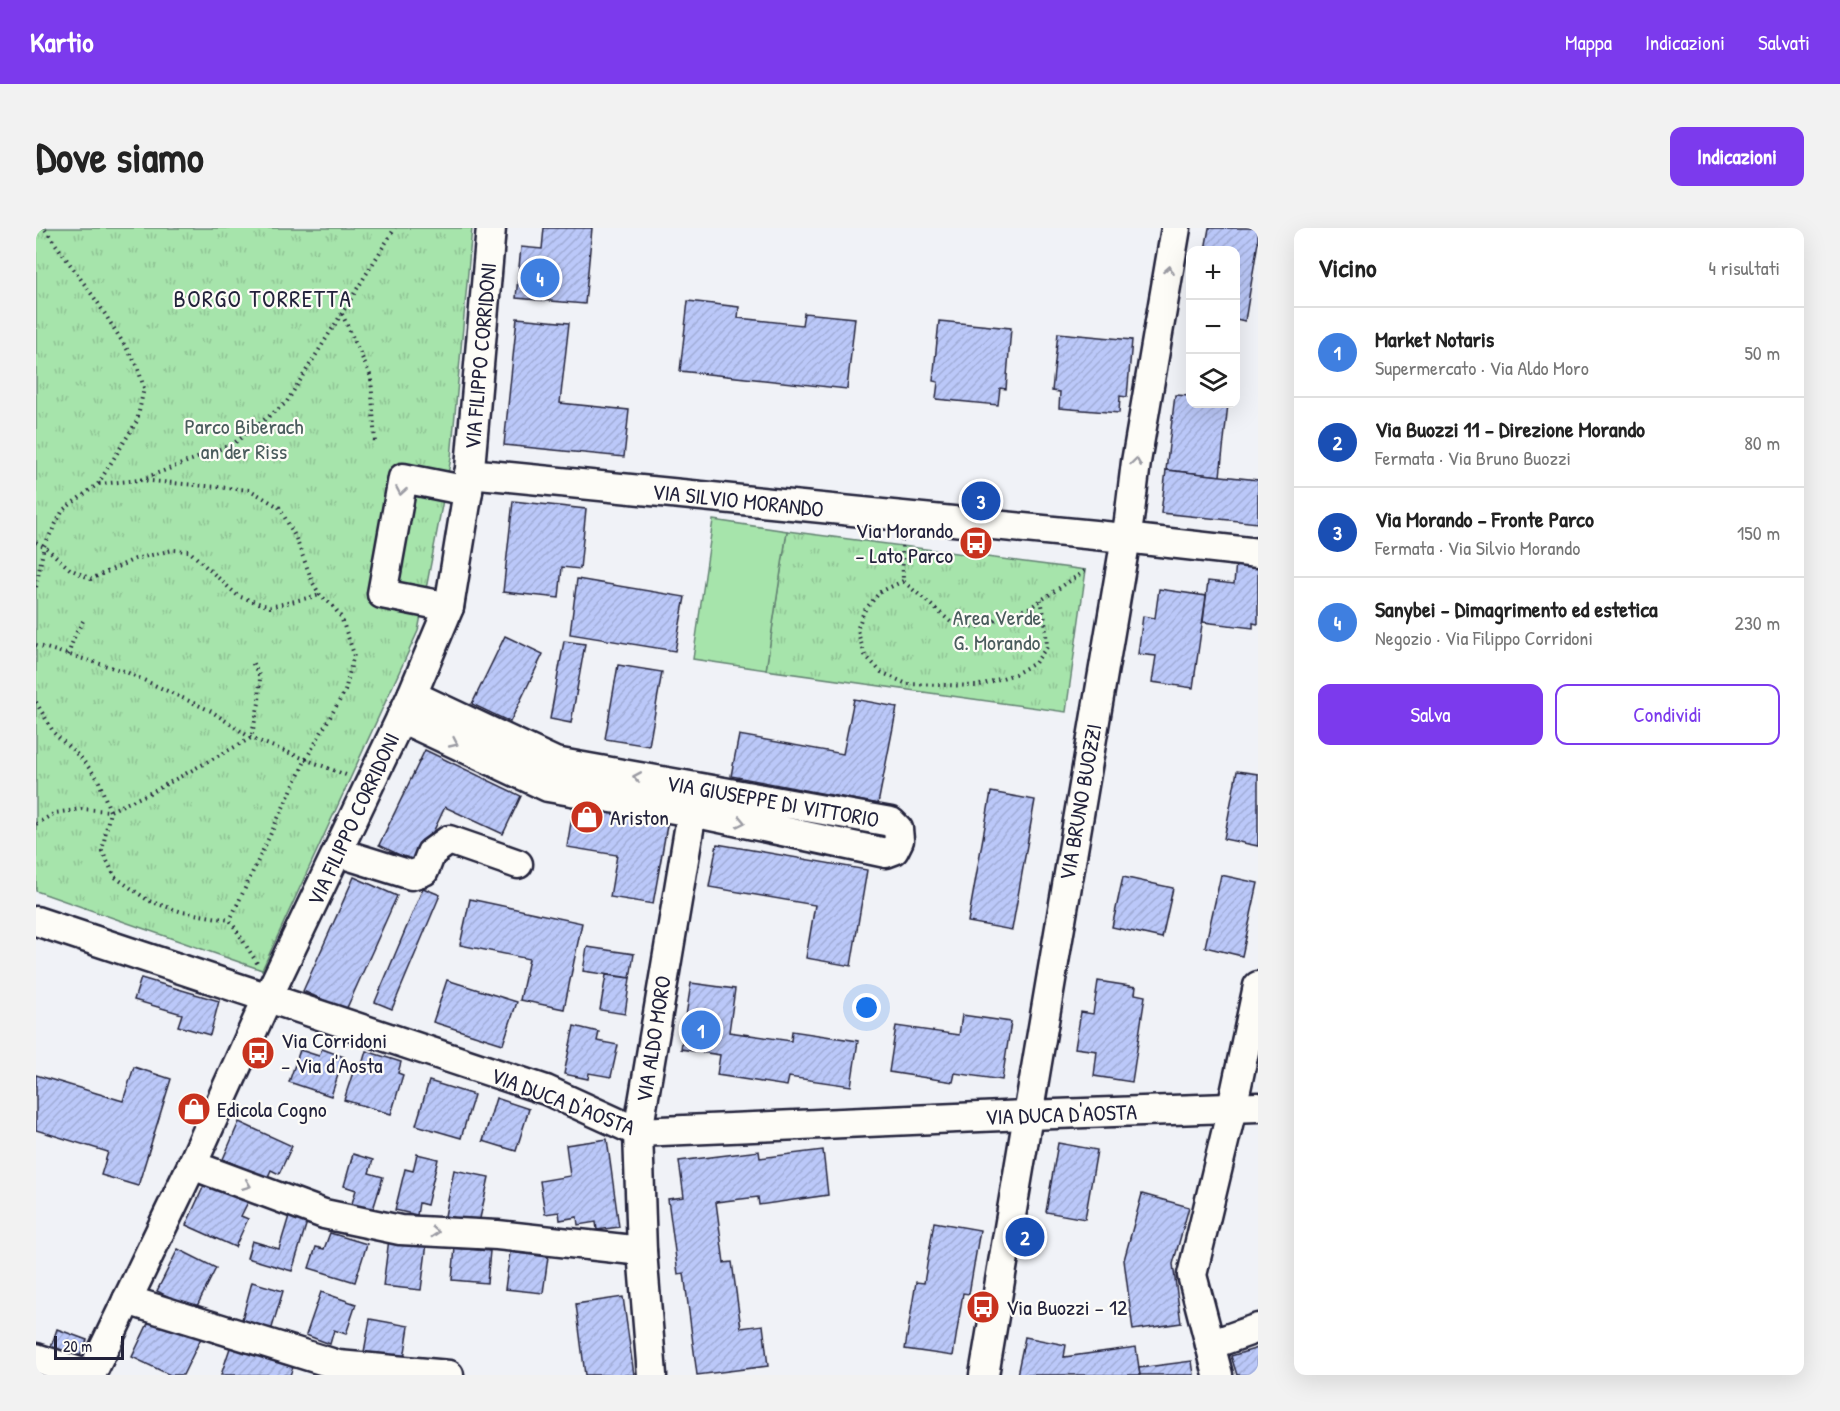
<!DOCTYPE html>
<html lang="it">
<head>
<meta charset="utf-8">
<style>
  body { margin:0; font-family:"Patrick Hand",sans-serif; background:#f2f2f2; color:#222 }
  .controls { position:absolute; right:18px; top:18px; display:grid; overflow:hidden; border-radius:12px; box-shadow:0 6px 24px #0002 }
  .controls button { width:54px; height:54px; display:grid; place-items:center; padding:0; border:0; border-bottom:2px solid #e0e0e0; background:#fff; color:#222; font:30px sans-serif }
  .scale { position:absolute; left:18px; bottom:15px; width:70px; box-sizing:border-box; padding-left:6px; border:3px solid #22223b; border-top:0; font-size:16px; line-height:21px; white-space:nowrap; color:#22223b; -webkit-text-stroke:4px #fdfcf7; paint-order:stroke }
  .you { position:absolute; left:831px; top:780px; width:21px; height:21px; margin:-15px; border:4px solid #fff; border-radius:50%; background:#1a73e8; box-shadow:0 0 0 9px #1a73e833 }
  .badge { display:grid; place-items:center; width:39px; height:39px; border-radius:50%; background:#7c3aed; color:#fff; font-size:20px; font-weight:700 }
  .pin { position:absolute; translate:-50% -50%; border:3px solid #fff; box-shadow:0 2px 6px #0006 }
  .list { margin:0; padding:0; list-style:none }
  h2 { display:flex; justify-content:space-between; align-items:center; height:78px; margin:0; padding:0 24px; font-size:26px }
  h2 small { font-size:20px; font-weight:400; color:#767676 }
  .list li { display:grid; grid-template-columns:39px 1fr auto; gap:18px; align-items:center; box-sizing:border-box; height:90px; padding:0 24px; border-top:2px solid #e0e0e0 }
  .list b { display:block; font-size:22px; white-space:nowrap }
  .list p { margin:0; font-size:20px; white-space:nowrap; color:#767676 }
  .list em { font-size:20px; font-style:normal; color:#767676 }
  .actions { display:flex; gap:12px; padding:18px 24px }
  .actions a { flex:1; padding:14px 0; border:2px solid #7c3aed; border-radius:12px; text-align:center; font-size:21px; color:#7c3aed }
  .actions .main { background:#7c3aed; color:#fff }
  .icon { flex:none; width:33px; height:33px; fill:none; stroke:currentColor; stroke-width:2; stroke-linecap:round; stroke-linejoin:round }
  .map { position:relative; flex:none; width:1222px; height:1147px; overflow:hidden; border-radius:12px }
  header { display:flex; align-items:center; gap:36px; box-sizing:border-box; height:84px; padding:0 30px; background:#7c3aed; color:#fff }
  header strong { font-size:28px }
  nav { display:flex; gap:33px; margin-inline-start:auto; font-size:21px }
  .intro { display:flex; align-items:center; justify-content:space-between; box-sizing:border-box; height:144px; padding:0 36px }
  h1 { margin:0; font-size:42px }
  .button { padding:15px 27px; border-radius:12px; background:#7c3aed; color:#fff; font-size:21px; font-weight:700 }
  main { display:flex; gap:36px; padding:0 36px }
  aside { flex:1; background:#fff; border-radius:12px; box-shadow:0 6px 24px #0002 }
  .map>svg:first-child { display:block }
</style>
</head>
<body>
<header>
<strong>Kartio</strong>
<nav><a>Mappa</a><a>Indicazioni</a><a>Salvati</a></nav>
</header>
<div class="intro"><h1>Dove siamo</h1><a class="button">Indicazioni</a></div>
<main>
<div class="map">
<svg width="1222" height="1147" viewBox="0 0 1222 1147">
  <defs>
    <pattern id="park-tufts" width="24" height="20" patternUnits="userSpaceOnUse" patternTransform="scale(1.5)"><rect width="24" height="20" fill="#a6e4ab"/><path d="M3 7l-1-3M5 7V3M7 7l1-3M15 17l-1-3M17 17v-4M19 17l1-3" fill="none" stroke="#8fc394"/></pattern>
    <pattern id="building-hatch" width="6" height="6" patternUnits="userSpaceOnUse" patternTransform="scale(1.5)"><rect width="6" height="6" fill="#bbc8f9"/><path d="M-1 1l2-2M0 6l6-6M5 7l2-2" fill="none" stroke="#a0acd6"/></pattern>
  </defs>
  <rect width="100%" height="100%" fill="#f0f2f7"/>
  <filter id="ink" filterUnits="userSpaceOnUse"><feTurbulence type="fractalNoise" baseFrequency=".0167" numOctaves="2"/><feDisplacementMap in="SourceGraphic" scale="12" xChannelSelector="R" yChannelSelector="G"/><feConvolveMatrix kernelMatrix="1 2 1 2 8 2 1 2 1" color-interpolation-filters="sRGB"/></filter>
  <g filter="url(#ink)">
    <g fill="url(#park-tufts)" stroke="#648373" stroke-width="1.5">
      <polygon points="0,0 436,0 415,230 382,403 226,742 0,663"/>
      <polygon points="751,303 1050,342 1030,484 730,442"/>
    </g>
    <polygon fill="#a6e4ab" stroke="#648373" stroke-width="1.5" points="677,292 751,303 730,442 657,431"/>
    <g fill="url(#building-hatch)" stroke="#22223b" stroke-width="1.5">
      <polygon points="508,0 556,0 549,76 480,70 485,19 506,21"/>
      <polygon points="1173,0 1222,0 1222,14 1209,93 1200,91 1200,22 1169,22"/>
      <polygon points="652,73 703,79 702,90 766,97 768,85 819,90 811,161 644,143"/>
      <polygon points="481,90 533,95 524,175 593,182 588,229 468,217"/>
      <polygon points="903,93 975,100 970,161 964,160 962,177 900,171 902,154 897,153"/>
      <polygon points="1022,105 1096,112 1091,169 1084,168 1083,185 1023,180 1024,164 1016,163"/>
      <polygon points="1139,167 1154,168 1154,176 1192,176 1184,248 1130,242"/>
      <polygon points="1130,242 1222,252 1222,295 1125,285"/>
      <polygon points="477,273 550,281 544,341 526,339 523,370 467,364"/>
      <polygon points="1200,334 1222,336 1222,396 1217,395 1217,400 1167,394 1172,353 1198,356"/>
      <polygon points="541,351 649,369 639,423 534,406"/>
      <polygon points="1123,361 1170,368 1157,460 1116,454 1120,428 1102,426 1107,388 1119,390"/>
      <polygon points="469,408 507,426 474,494 436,476"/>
      <polygon points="528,413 549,416 535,495 514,491"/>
      <polygon points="582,437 626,444 613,518 569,511"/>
      <polygon points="818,471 861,479 842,576 695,548 703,507 807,526"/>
      <polygon points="389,522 485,568 467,606 409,579 382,636 343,617"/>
      <polygon points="1201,543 1222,546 1222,618 1188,611"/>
      <polygon points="955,564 999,572 976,702 932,694"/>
      <polygon points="538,576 632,592 617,676 574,669 581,627 531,619"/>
      <polygon points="681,616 831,642 815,738 770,730 779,677 673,659"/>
      <polygon points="1185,647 1222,655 1206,728 1169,719"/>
      <polygon points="318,649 361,668 310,782 267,763"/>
      <polygon points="1087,649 1137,660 1126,710 1076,699"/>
      <polygon points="387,660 404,667 356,781 339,774"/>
      <polygon points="434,671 546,695 528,781 484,772 493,731 424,717"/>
      <polygon points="551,719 598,726 594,750 547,743"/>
      <polygon points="570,747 594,750 589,786 564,782"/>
      <polygon points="105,750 183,773 174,807 142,798 146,786 98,772"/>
      <polygon points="411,752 481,774 467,816 397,794"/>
      <polygon points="1062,753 1100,759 1099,766 1109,768 1096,854 1058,848 1061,823 1039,820 1045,784 1057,786"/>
      <polygon points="655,755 699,761 693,804 755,813 756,803 822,813 815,858 753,849 751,858 681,847 684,827 645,821"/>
      <polygon points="926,787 975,794 966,852 919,845 917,854 853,844 860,798 923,807"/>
      <polygon points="538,798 563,804 561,813 582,817 575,849 553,845 552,851 528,846"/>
      <polygon points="286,821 308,829 295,868 253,854 264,822 283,828"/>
      <polygon points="330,823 365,834 362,845 367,847 355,886 308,872 320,835 326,837"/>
      <polygon points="98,839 135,851 102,958 65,947 72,924 0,902 0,847 87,873"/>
      <polygon points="393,853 438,867 425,910 380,897"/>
      <polygon points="460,870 493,881 480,923 447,913"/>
      <polygon points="203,894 256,918 243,946 235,942 231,951 187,931"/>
      <polygon points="571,911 583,999 561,1002 560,994 542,997 541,989 524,992 523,984 509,986 504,953 534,948 530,917"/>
      <polygon points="1022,915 1061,922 1049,991 1010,984"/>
      <polygon points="787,922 792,967 723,977 722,969 680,974 688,1035 696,1034 705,1100 727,1097 732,1138 661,1147 648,1045 642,1046 632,971 648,969 643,933 723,923 724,930"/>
      <polygon points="317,926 337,932 333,945 347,949 335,988 314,982 320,962 308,958"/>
      <polygon points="381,926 402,931 391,977 383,975 381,987 359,982 369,941 377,943"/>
      <polygon points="418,942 453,949 443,995 409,988"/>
      <polygon points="171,951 214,970 205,988 212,991 199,1019 150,997"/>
      <polygon points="1106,966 1153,979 1137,1036 1145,1095 1097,1102 1088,1032"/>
      <polygon points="253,988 271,994 256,1043 211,1030 216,1013 243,1021"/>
      <polygon points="898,994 944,1002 933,1066 927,1065 917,1128 869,1121 880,1054 888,1055"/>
      <polygon points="294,1005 331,1016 319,1054 273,1040 280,1019 288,1021"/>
      <polygon points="353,1011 391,1015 385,1062 347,1058"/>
      <polygon points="419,1020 454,1023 451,1055 416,1052"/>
      <polygon points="142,1021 180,1040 159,1082 121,1063"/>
      <polygon points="474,1024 512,1029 507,1065 469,1061"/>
      <polygon points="216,1054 247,1063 235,1103 205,1095"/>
      <polygon points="285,1064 320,1076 310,1106 298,1102 294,1116 270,1107"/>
      <polygon points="587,1069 598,1147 549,1147 540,1076"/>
      <polygon points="116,1087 165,1110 147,1147 134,1147 96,1129"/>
      <polygon points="334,1091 373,1098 368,1131 328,1124"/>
      <polygon points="21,1101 51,1112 43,1130 15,1119"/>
      <polygon points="989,1109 1030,1117 1028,1129 1100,1119 1104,1147 981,1147"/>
      <polygon points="196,1114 259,1134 254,1147 185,1147"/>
      <polygon points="1222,1120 1222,1147 1201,1147 1195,1128"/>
      <polygon points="1156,1133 1158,1147 1104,1147 1103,1140"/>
    </g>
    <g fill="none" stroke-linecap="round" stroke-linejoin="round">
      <g stroke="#22223b" stroke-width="33">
        <g id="minor">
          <polyline points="433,245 1089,310 1222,325"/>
          <polyline points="413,379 346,366 367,250 432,263"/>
          <polyline points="365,490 512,559 656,584 850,625 858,622 863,612 862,601 855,594 519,534 376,467"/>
          <polyline points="301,624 375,647 388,643 395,625 413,612 482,636"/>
          <polyline points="0,693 510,862 602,904 991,887 1222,879"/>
          <polyline points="156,937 288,986 364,1002 461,1007 606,1023"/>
          <polyline points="91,1072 302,1137 413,1147"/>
          <polyline points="1174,1117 1222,1100"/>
          <polyline points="0,1130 53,1147"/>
          <polyline points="55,1147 156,937 231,771 376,467 413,379 432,263 455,0"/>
          <polyline points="616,1147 606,1023 602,904 659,566"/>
          <polyline points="948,1147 1093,292 1100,234 1140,0"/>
          <polyline points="1182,1147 1156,1047 1196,880 1222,758"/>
        </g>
      </g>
      <g stroke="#22223b" stroke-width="4" stroke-dasharray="1.5 4.5" stroke-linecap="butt">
        <polyline points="306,86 335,149 339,216"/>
        <polyline points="104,252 214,262 243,279 259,308 277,355 284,367 296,377 305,389 318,426 309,463 270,531 194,692"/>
        <polyline points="63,256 104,252 197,216 250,175 359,0"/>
        <polyline points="866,312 867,353 916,395 939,400 995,379 1050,342"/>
        <polyline points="0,314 8,318 34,341 55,351 99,331 137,322 153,323 202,368 234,379 284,367"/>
        <polyline points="867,353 844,364 828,383 821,402 829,427 845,444 871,456 941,458 979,446 999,435 1011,419 1009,392 1005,372"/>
        <polyline points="0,359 8,318 27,282 62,256 101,193 108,160 101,137 62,75 8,0"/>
        <polyline points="0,417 88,443 175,483 215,510 310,547"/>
        <polyline points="32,427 39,407 47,393"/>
        <polyline points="0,474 18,505 45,530 62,551 74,583 66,623 79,649 113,673 146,684 194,692 221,735"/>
        <polyline points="0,596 19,585 46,581 74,583 118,563 215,510 223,475 224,449 216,434"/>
      </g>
      <use href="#minor" stroke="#fdfcf7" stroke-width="28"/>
    </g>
    <defs><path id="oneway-chevron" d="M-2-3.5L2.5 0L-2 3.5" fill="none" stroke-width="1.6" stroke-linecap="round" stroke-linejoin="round" transform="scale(1.5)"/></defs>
    <g stroke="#9a9aa2">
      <use href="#oneway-chevron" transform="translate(1133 42) rotate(-80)"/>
      <use href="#oneway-chevron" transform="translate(1100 234) rotate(-82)"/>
      <use href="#oneway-chevron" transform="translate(365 263) rotate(100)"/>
      <use href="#oneway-chevron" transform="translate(418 515) rotate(25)"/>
      <use href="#oneway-chevron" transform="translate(601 549) rotate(-170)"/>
      <use href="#oneway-chevron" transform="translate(705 594) rotate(12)"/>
      <use href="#oneway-chevron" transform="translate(211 957) rotate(21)"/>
      <use href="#oneway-chevron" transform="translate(399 1004) rotate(3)"/>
    </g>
  </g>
  <defs>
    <g id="bus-disc" transform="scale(1.725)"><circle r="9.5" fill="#c8321e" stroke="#fdfcf7"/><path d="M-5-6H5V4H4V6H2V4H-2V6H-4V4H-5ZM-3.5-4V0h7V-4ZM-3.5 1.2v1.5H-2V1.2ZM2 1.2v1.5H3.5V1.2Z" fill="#fff"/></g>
    <g id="shop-disc" transform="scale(1.725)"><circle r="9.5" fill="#c8321e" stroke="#fdfcf7"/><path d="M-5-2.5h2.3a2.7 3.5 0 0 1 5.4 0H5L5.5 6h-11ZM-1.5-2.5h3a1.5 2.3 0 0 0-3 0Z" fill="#fff"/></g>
  </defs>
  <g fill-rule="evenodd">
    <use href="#bus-disc" x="940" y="315"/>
    <use href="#shop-disc" x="551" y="589"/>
    <use href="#bus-disc" x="222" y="825"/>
    <use href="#shop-disc" x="158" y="881"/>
    <use href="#bus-disc" x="947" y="1079"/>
  </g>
  <g text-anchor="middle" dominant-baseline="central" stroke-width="4.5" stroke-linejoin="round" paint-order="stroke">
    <g font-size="22" fill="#22223b" stroke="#fdfcf7">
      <text transform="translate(444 128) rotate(-85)">VIA FILIPPO CORRIDONI</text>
      <text transform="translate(702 272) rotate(6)">VIA SILVIO MORANDO</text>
      <text transform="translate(737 573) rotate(10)">VIA GIUSEPPE DI VITTORIO</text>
      <text transform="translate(1044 574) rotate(-80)">VIA BRUNO BUOZZI</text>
      <text transform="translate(317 591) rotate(-65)">VIA FILIPPO CORRIDONI</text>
      <text transform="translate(617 811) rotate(-81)">VIA ALDO MORO</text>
      <text transform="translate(527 873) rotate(21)">VIA DUCA D'AOSTA</text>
      <text transform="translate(1025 886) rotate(-2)">VIA DUCA D'AOSTA</text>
    </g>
    <g font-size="22" fill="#4a5c5d" stroke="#fdfcf7">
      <text x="208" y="198">Parco Biberach<tspan x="208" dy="25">an der Riss</tspan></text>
      <text x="961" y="389">Area Verde<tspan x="961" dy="25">G. Morando</tspan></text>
    </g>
    <g font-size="22" fill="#22223b" stroke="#fdfcf7" text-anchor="start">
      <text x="917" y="302" text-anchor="end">Via Morando<tspan x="917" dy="25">– Lato Parco</tspan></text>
      <text x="574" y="589">Ariston</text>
      <text x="245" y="812">Via Corridoni<tspan x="245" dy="25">– Via d'Aosta</tspan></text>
      <text x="181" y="881">Edicola Cogno</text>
      <text x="970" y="1079">Via Buozzi – 12</text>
    </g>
    <g font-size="24" letter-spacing="1.5" fill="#22223b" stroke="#fdfcf7">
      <text x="227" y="70">BORGO TORRETTA</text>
    </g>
  </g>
</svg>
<div class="controls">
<button>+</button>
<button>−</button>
<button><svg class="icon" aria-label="layers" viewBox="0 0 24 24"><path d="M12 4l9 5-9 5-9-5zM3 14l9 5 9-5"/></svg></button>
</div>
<div class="scale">20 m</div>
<div class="you"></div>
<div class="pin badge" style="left:665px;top:802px;background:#3f7fe0">1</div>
<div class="pin badge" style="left:989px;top:1009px;background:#1a4fb4">2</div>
<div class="pin badge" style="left:945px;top:273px;background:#1a4fb4">3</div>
<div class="pin badge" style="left:504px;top:50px;background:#3f7fe0">4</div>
</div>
<aside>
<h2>Vicino<small>4 risultati</small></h2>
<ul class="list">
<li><span class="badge" style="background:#3f7fe0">1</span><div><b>Market Notaris</b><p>Supermercato · Via Aldo Moro</p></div><em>50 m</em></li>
<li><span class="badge" style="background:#1a4fb4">2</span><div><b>Via Buozzi 11 – Direzione Morando</b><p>Fermata · Via Bruno Buozzi</p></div><em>80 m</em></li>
<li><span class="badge" style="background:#1a4fb4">3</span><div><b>Via Morando – Fronte Parco</b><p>Fermata · Via Silvio Morando</p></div><em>150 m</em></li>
<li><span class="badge" style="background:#3f7fe0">4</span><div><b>Sanybei - Dimagrimento ed estetica</b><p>Negozio · Via Filippo Corridoni</p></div><em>230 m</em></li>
</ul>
<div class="actions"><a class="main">Salva</a><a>Condividi</a></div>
</aside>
</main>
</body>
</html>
